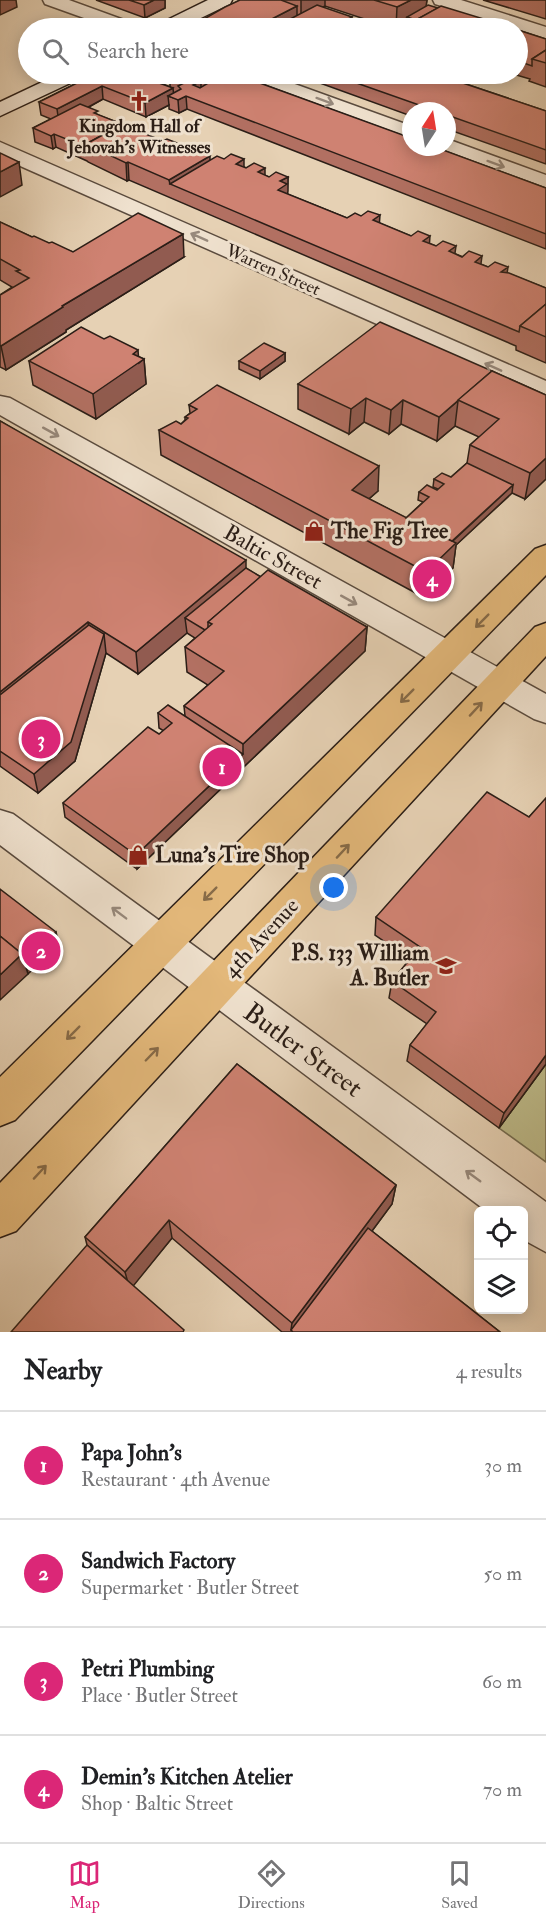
<!DOCTYPE html>
<html lang="en">
<head>
<meta charset="utf-8">
<style>
  body { margin:0; font-family:"IM FELL Double Pica",serif; background:#f2f2f2; color:#202124 }
  .controls { position:absolute; right:18px; bottom:18px; display:grid; overflow:hidden; border-radius:9px; box-shadow:0 3px 15px #0003 }
  .controls button { width:54px; height:54px; display:grid; place-items:center; padding:0; border:0; border-bottom:2px solid #e0e0e0; background:#fff; color:#202124; font:30px sans-serif }
  .compass { position:absolute; left:402px; top:102px; width:54px; height:54px; border-radius:50%; background:#fff; box-shadow:0 3px 15px #0003; rotate:12deg }
  .you { position:absolute; left:334px; top:888px; width:21px; height:21px; margin:-15px; border:4px solid #fff; border-radius:50%; background:#1a73e8; box-shadow:0 0 0 9px #1a73e833 }
  .badge { display:grid; place-items:center; width:39px; height:39px; border-radius:50%; background:#db2777; color:#fff; font-size:20px; font-weight:700 }
  .pin { position:absolute; translate:-50% -50%; border:3px solid #fff; box-shadow:0 2px 6px #0006 }
  .list { margin:0; padding:0; list-style:none }
  h2 { display:flex; justify-content:space-between; align-items:center; height:78px; margin:0; padding:0 24px; font-size:26px }
  h2 small { font-size:20px; font-weight:400; color:#757577 }
  .list li { display:grid; grid-template-columns:39px 1fr auto; gap:18px; align-items:center; box-sizing:border-box; height:108px; padding:0 24px; border-top:2px solid #e0e0e0 }
  .list b { display:block; font-size:22px; white-space:nowrap }
  .list p { margin:0; font-size:20px; white-space:nowrap; color:#757577 }
  .list em { font-size:20px; font-style:normal; color:#757577 }
  .icon { flex:none; width:33px; height:33px; fill:none; stroke:currentColor; stroke-width:2; stroke-linecap:round; stroke-linejoin:round }
  .map { position:relative; flex:none; width:546px; height:1332px; overflow:hidden }
  .search { position:absolute; background:#fff; box-shadow:0 3px 15px #0003; left:18px; right:18px; top:18px; height:66px; display:flex; align-items:center; gap:15px; box-sizing:border-box; padding:0 21px; border-radius:33px; color:#757577; font-size:22px }
  .sheet { height:510px; background:#fff }
  nav { display:flex; justify-content:space-around; align-items:center; box-sizing:border-box; height:84px; border-top:2px solid #e0e0e0; background:#fff; font-size:16px; color:#757577 }
  nav a { display:grid; justify-items:center; gap:3px }
  nav .on { color:#db2777 }
  .map>svg:first-child { display:block }
</style>
</head>
<body>
<div class="map">
<svg width="546" height="1332" viewBox="0 0 546 1332">
  <rect width="100%" height="100%" fill="#e6d1b4"/>
  <filter id="stains"><feTurbulence type="fractalNoise" baseFrequency=".00333" numOctaves="4"/><feColorMatrix values="0 0 0 0 .2 0 0 0 0 .09 0 0 0 0 .02 0 0 0 .5 -.17"/></filter>
  <radialGradient id="worn" r=".72"><stop offset=".6" stop-color="#630" stop-opacity="0"/><stop offset="1" stop-color="#630" stop-opacity=".3"/></radialGradient>
  <polygon fill="#bcb988" stroke="#746c50" stroke-width="1.5" points="546,1064 546,1162 499,1128"/>
  <g fill="none" stroke-linecap="round" stroke-linejoin="round">
    <g stroke="#5a4b3e" stroke-width="3">
      <g id="street">
        <polygon points="43,0 69,0 135,24 138,28 112,28 45,4"/>
        <polygon points="433,0 461,0 546,27 546,39 435,4"/>
        <polygon points="240,74 267,74 411,126 411,139 243,78"/>
        <polygon points="447,139 546,175 546,190 439,151 437,147 447,147"/>
        <polygon points="0,142 546,381 546,399 0,157"/>
        <polygon points="0,396 10,398 546,694 546,723 534,719 0,415"/>
        <polygon points="0,810 13,814 546,1202 546,1252 524,1240 524,1210 485,1210 0,845"/>
      </g>
    </g>
    <g stroke="#2b1e17" stroke-width="3">
      <g id="secondary">
        <polygon points="208,0 232,0 230,4 180,28 156,28 159,24"/>
        <polygon points="59,74 84,74 81,78 0,116 0,102"/>
      </g>
    </g>
    <g stroke="#2b1e17" stroke-width="3">
      <g id="primary">
        <polygon points="546,545 546,575 15,1120 0,1126 0,1077 535,549"/>
        <polygon points="546,623 546,656 16,1231 0,1237 0,1183 535,627"/>
      </g>
    </g>
    <use href="#street" fill="#efe1ce" fill-rule="evenodd"/>
    <use href="#secondary" fill="#efe1ce" fill-rule="evenodd"/>
    <use href="#primary" fill="#e3b87a" fill-rule="evenodd"/>
  </g>
  <g fill="#b27062" stroke="#2b1e17" stroke-width="1.5" fill-rule="evenodd">
    <polygon points="96,0 165,0 165,8 145,18"/>
    <polygon points="240,0 427,0 426,6 513,28 405,28 405,26 408,25 406,24 398,28 392,28 325,6 323,7 351,28 197,28 197,23"/>
    <polygon points="483,0 546,0 546,19"/>
    <polygon points="518,30 546,39 546,87 529,81 530,79 513,74 518,74"/>
    <path d="M95,74H235L546,188V249L187,109L179,113L169,109V105L146,117L103,99L89,107L98,115L122,124L148,131V136L210,160L244,167L269,177H288L287,194L347,218L379,223L488,267L507,273L546,288V363L516,350V346L129,180L127,181L88,162L87,161L56,147L53,149L35,142L33,128L51,119L41,115L39,102ZM158,75L170,80V87L150,79Z"/>
    <polygon points="295,74 436,74 546,111 546,164 447,129 447,111 411,111 411,116"/>
    <polygon points="0,222 32,237 73,252 184,257 66,330 66,332 6,370 0,367 0,295 12,287 0,280"/>
    <polygon points="285,353 285,361 260,379 239,369 239,361"/>
    <polygon points="139,357 144,359 146,384 96,419 33,385 29,361"/>
    <polygon points="492,371 546,395 546,479 525,499 512,493 456,545 453,568 423,597 161,455 159,430 181,424 185,420 185,417 190,413 189,405 378,491 369,499 406,518 423,502 418,500 419,492 437,490 438,489 433,487 434,479 451,477 467,463 470,445 479,437 455,426 437,441 401,424 389,434 364,422 349,434 298,409 298,384"/>
    <polygon points="0,421 261,577 367,627 365,651 137,869 65,817 63,803 164,731 159,728 158,713 185,716 184,706 208,685 187,672 185,647 195,638 187,633 138,674 106,653 75,761 38,793 0,766"/>
    <polygon points="546,798 546,1064 499,1128 407,1061 410,1045 427,1024 389,998 392,981 410,959 375,935 376,917 529,817"/>
    <polygon points="237,1064 396,1185 392,1204 372,1231 500,1332 282,1332 172,1238 133,1285 87,1245 85,1237"/>
  </g>
  <g fill="#915b50" stroke="#2b1e17" stroke-width="1.5">
    <polygon points="0,0 16,0 17,7 0,15"/>
    <polygon points="154,0 165,0 165,8 145,18 144,5"/>
    <polygon points="301,0 325,0 325,6 301,19"/>
    <polygon points="411,0 427,0 425,13 407,17 406,24 398,28 396,28 397,7"/>
    <polygon points="297,6 297,18 278,28 254,28"/>
    <polygon points="352,17 351,28 331,28"/>
    <polygon points="135,74 158,74 158,75 136,87"/>
    <polygon points="201,81 201,94 193,85"/>
    <polygon points="102,86 103,99 59,123 57,109"/>
    <polygon points="173,88 174,98 168,96 169,105 146,117 145,103"/>
    <polygon points="186,96 187,109 179,113 178,100"/>
    <polygon points="54,134 56,147 53,149 51,136"/>
    <polygon points="210,156 210,174 170,184 169,180"/>
    <polygon points="244,159 244,173 236,164"/>
    <polygon points="19,162 22,185 0,197 0,172"/>
    <polygon points="128,162 129,180 127,181 126,163"/>
    <polygon points="265,168 265,182 258,172"/>
    <polygon points="288,177 288,191 287,198 278,190 280,181"/>
    <polygon points="380,215 379,229 373,220"/>
    <polygon points="183,234 184,257 66,330 66,332 6,370 1,346 62,306"/>
    <polygon points="430,236 429,250 423,241"/>
    <polygon points="456,246 454,260 449,251"/>
    <polygon points="482,256 480,271 475,262"/>
    <polygon points="508,267 506,281 501,272"/>
    <polygon points="138,350 139,363 144,359 146,384 96,419 93,394 133,354"/>
    <polygon points="285,353 285,361 260,379 260,371"/>
    <polygon points="366,398 364,422 349,434 351,409"/>
    <polygon points="403,400 401,424 389,434 391,410"/>
    <polygon points="458,401 455,426 437,441 439,417"/>
    <polygon points="546,458 546,479 525,499 530,473"/>
    <polygon points="379,466 378,491 350,515 352,490"/>
    <polygon points="513,485 512,493 456,545 453,568 423,597 426,572 440,553"/>
    <polygon points="246,560 246,582 185,618 187,633 138,674 136,652"/>
    <polygon points="88,622 91,644 0,718 0,692"/>
    <polygon points="367,627 365,651 137,869 136,855 243,754 243,744"/>
    <polygon points="104,634 106,653 75,761 38,793 34,774"/>
    <polygon points="56,932 59,945 28,974 24,961"/>
    <polygon points="22,954 28,974 0,1000 0,975"/>
    <polygon points="546,1055 546,1064 499,1128 504,1113"/>
    <polygon points="396,1185 392,1204 297,1332 291,1330 292,1323"/>
    <polygon points="169,1220 172,1238 130,1290 125,1272"/>
  </g>
  <g fill="#cf8272" stroke="#2b1e17" stroke-width="1.5" fill-rule="evenodd">
    <polygon points="129,0 154,0 144,5"/>
    <polygon points="240,0 281,0 297,6 254,28 212,28 197,23 225,7"/>
    <polygon points="374,0 411,0 397,7"/>
    <polygon points="317,5 352,17 331,28 273,28"/>
    <polygon points="428,5 438,8 416,20 407,17"/>
    <polygon points="441,6 513,28 412,28 405,26"/>
    <polygon points="518,30 546,39 546,50 532,59 532,66 518,61"/>
    <polygon points="546,50 546,63 532,59"/>
    <polygon points="95,74 134,74 173,88 145,103 102,86 57,109 39,102"/>
    <path d="M192,74H235L411,138V147H435L546,188V234L186,96L178,100L168,96L181,89L178,86L182,84L170,79L178,75L187,76ZM201,81L210,82L200,88L193,85Z"/>
    <polygon points="331,74 436,74 546,111 546,150 447,115 447,111 436,111"/>
    <polygon points="80,104 98,111 94,113 122,124 86,144 86,147 54,134 51,136 33,128"/>
    <polygon points="127,122 148,131 143,133 163,141 167,139 210,156 169,180 128,162 126,163 86,144"/>
    <polygon points="0,153 19,162 0,172"/>
    <polygon points="231,154 244,159 236,164 246,168 254,163 265,168 258,172 269,177 276,172 288,177 280,181 287,184 278,190 347,218 355,213 361,216 368,211 380,215 373,220 411,236 418,231 430,236 423,241 436,246 443,241 456,246 449,251 462,257 469,251 482,256 475,262 488,267 495,262 508,267 501,272 509,273 546,288 546,304 520,326 519,332 170,184 217,156 224,159"/>
    <polygon points="138,213 183,234 62,306 63,307 1,346 0,345 0,295 29,278 16,271 20,270 0,259 0,222 32,237 34,236 49,243 52,242 73,252"/>
    <polygon points="546,304 546,337 520,326"/>
    <polygon points="380,322 492,371 439,417 403,400 391,410 366,398 351,409 298,384"/>
    <polygon points="81,327 104,339 110,336 138,350 133,354 144,359 93,394 29,361"/>
    <polygon points="264,343 285,353 260,371 239,361"/>
    <polygon points="492,371 546,395 546,458 530,473 470,445 499,419 458,400"/>
    <polygon points="217,385 379,466 352,490 456,543 426,572 159,430 176,421 181,424 188,418 185,417 197,409 189,405"/>
    <polygon points="0,421 246,560 136,652 88,622 0,692"/>
    <polygon points="467,463 513,485 452,541 406,518 429,497 419,492 427,485 437,490 444,484 434,479 442,473 451,477"/>
    <polygon points="246,568 261,577 208,622 208,628 205,630 185,618"/>
    <polygon points="268,570 367,627 243,744 184,706 224,671 185,647 212,624 208,622"/>
    <polygon points="89,625 104,634 71,742 34,774 0,751 0,695"/>
    <polygon points="168,705 243,754 136,855 63,803 148,727 159,734 172,723 158,713"/>
    <polygon points="487,792 529,817 546,798 546,1055 504,1113 410,1045 436,1012 392,981 420,947 376,917"/>
    <polygon points="0,889 56,932 24,961 22,954 0,936"/>
    <polygon points="0,936 22,954 0,975"/>
    <polygon points="237,1064 396,1185 292,1323 169,1220 125,1272 85,1237"/>
    <polygon points="368,1228 500,1332 293,1332 291,1330"/>
    <polygon points="87,1245 184,1330 183,1332 11,1332"/>
  </g>
  <defs><path id="oneway-shaft" d="M-6 0H5M1.5-3L5.5 0L1.5 3" fill="none" stroke-width="1.6" stroke-linecap="round" stroke-linejoin="round" transform="scale(1.5)"/></defs>
  <g stroke="#97897c">
    <use href="#oneway-shaft" transform="translate(325 101) rotate(20)"/>
    <use href="#oneway-shaft" transform="translate(496 164) rotate(20)"/>
    <use href="#oneway-shaft" transform="translate(199 237) rotate(-156)"/>
    <use href="#oneway-shaft" transform="translate(493 367) rotate(-156)"/>
    <use href="#oneway-shaft" transform="translate(51 432) rotate(29)"/>
    <use href="#oneway-shaft" transform="translate(349 600) rotate(29)"/>
    <use href="#oneway-shaft" transform="translate(119 913) rotate(-143)"/>
    <use href="#oneway-shaft" transform="translate(473 1176) rotate(-144)"/>
  </g>
  <g stroke="#876b48">
    <use href="#oneway-shaft" transform="translate(482 621) rotate(135)"/>
    <use href="#oneway-shaft" transform="translate(407 696) rotate(135)"/>
    <use href="#oneway-shaft" transform="translate(476 709) rotate(-47)"/>
    <use href="#oneway-shaft" transform="translate(343 851) rotate(-47)"/>
    <use href="#oneway-shaft" transform="translate(210 894) rotate(135)"/>
    <use href="#oneway-shaft" transform="translate(73 1033) rotate(135)"/>
    <use href="#oneway-shaft" transform="translate(152 1054) rotate(-46)"/>
    <use href="#oneway-shaft" transform="translate(40 1172) rotate(-47)"/>
  </g>
  <defs>
    <g id="church-bare" transform="scale(1.62)"><path d="M-1.2-6h2.4v3.5h3.3v2.4h-3.3V6h-2.4V-.1h-3.3v-2.4h3.3Z" fill="#8f2418" stroke="#efe1ce" stroke-width="2.5" paint-order="stroke"/></g>
    <g id="shop-bare" transform="scale(1.62)"><path d="M-5-2.5h2.3a2.7 3.5 0 0 1 5.4 0H5L5.5 6h-11ZM-1.5-2.5h3a1.5 2.3 0 0 0-3 0Z" fill="#8f2418" stroke="#efe1ce" stroke-width="2.5" paint-order="stroke"/></g>
    <g id="school-bare" transform="scale(1.62)"><path d="M0-5L7-2L0 1L-7-2ZM-4 1L0 2.5L4 1V4Q0 6-4 4Z" fill="#8f2418" stroke="#efe1ce" stroke-width="2.5" paint-order="stroke"/></g>
  </defs>
  <g fill-rule="evenodd">
    <use href="#church-bare" x="139" y="101"/>
    <use href="#shop-bare" x="314" y="531"/>
    <use href="#shop-bare" x="138" y="855"/>
    <use href="#school-bare" x="446" y="966"/>
  </g>
  <g text-anchor="middle" dominant-baseline="central" stroke-width="6" stroke-linejoin="round" paint-order="stroke">
    <g font-size="18" font-weight="bold" fill="#2b1e17" stroke="#efe1ce">
      <text x="139" y="126">Kingdom Hall of<tspan x="139" dy="21">Jehovah's Witnesses</tspan></text>
    </g>
    <g font-size="18" fill="#2b1e17" stroke="#efe1ce">
      <text transform="translate(273 270) rotate(24)">Warren Street</text>
    </g>
    <g font-size="22" font-weight="bold" fill="#2b1e17" stroke="#efe1ce" text-anchor="start">
      <text x="331" y="531">The Fig Tree</text>
      <text x="155" y="855">Luna's Tire Shop</text>
      <text x="429" y="953" text-anchor="end">P.S. 133 William<tspan x="429" dy="25">A. Butler</tspan></text>
    </g>
    <g font-size="22" fill="#2b1e17" stroke="#efe1ce">
      <text transform="translate(273 557) rotate(29)">Baltic Street</text>
      <text transform="translate(261 938) rotate(-47)">4th Avenue</text>
    </g>
    <g font-size="27" fill="#2b1e17" stroke="#efe1ce">
      <text transform="translate(303 1050) rotate(36)">Butler Street</text>
    </g>
  </g>
  <rect width="100%" height="100%" filter="url(#stains)"/>
  <rect width="100%" height="100%" fill="url(#worn)"/>
</svg>
<div class="controls">
<button><svg class="icon" aria-label="locate" viewBox="0 0 24 24"><circle cx="12" cy="12" r="6"/><path d="M12 2v4M12 18v4M2 12h4M18 12h4"/></svg></button>
<button><svg class="icon" aria-label="layers" viewBox="0 0 24 24"><path d="M12 4l9 5-9 5-9-5zM3 14l9 5 9-5"/></svg></button>
</div>
<svg class="compass" viewBox="-18 -18 36 36"><path d="M0-13l5 13h-10z" fill="#e53935"/><path d="M0 13l5-13h-10z" fill="#757577"/></svg>
<div class="you"></div>
<div class="pin badge" style="left:222px;top:767px">1</div>
<div class="pin badge" style="left:41px;top:951px">2</div>
<div class="pin badge" style="left:41px;top:739px">3</div>
<div class="pin badge" style="left:432px;top:579px">4</div>
<div class="search"><svg class="icon" aria-label="search" viewBox="0 0 24 24"><circle cx="10" cy="10" r="6"/><path d="M15 15l6 6"/></svg>Search here</div>
</div>
<section class="sheet">
<h2>Nearby<small>4 results</small></h2>
<ul class="list">
<li><span class="badge">1</span><div><b>Papa John's</b><p>Restaurant · 4th Avenue</p></div><em>30 m</em></li>
<li><span class="badge">2</span><div><b>Sandwich Factory</b><p>Supermarket · Butler Street</p></div><em>50 m</em></li>
<li><span class="badge">3</span><div><b>Petri Plumbing</b><p>Place · Butler Street</p></div><em>60 m</em></li>
<li><span class="badge">4</span><div><b>Demin's Kitchen Atelier</b><p>Shop · Baltic Street</p></div><em>70 m</em></li>
</ul>
</section>
<nav>
<a class="on"><svg class="icon" aria-label="map" viewBox="0 0 24 24"><path d="M3 6l6-2 6 2 6-2v14l-6 2-6-2-6 2zM9 4v14M15 6v14"/></svg>Map</a>
<a><svg class="icon" aria-label="directions" viewBox="0 0 24 24"><path d="M12 3l9 9-9 9-9-9zM9 14v-3h6M13 9l2 2-2 2"/></svg>Directions</a>
<a><svg class="icon" aria-label="saved" viewBox="0 0 24 24"><path d="M7 4h10v16l-5-4-5 4z"/></svg>Saved</a>
</nav>
</body>
</html>
